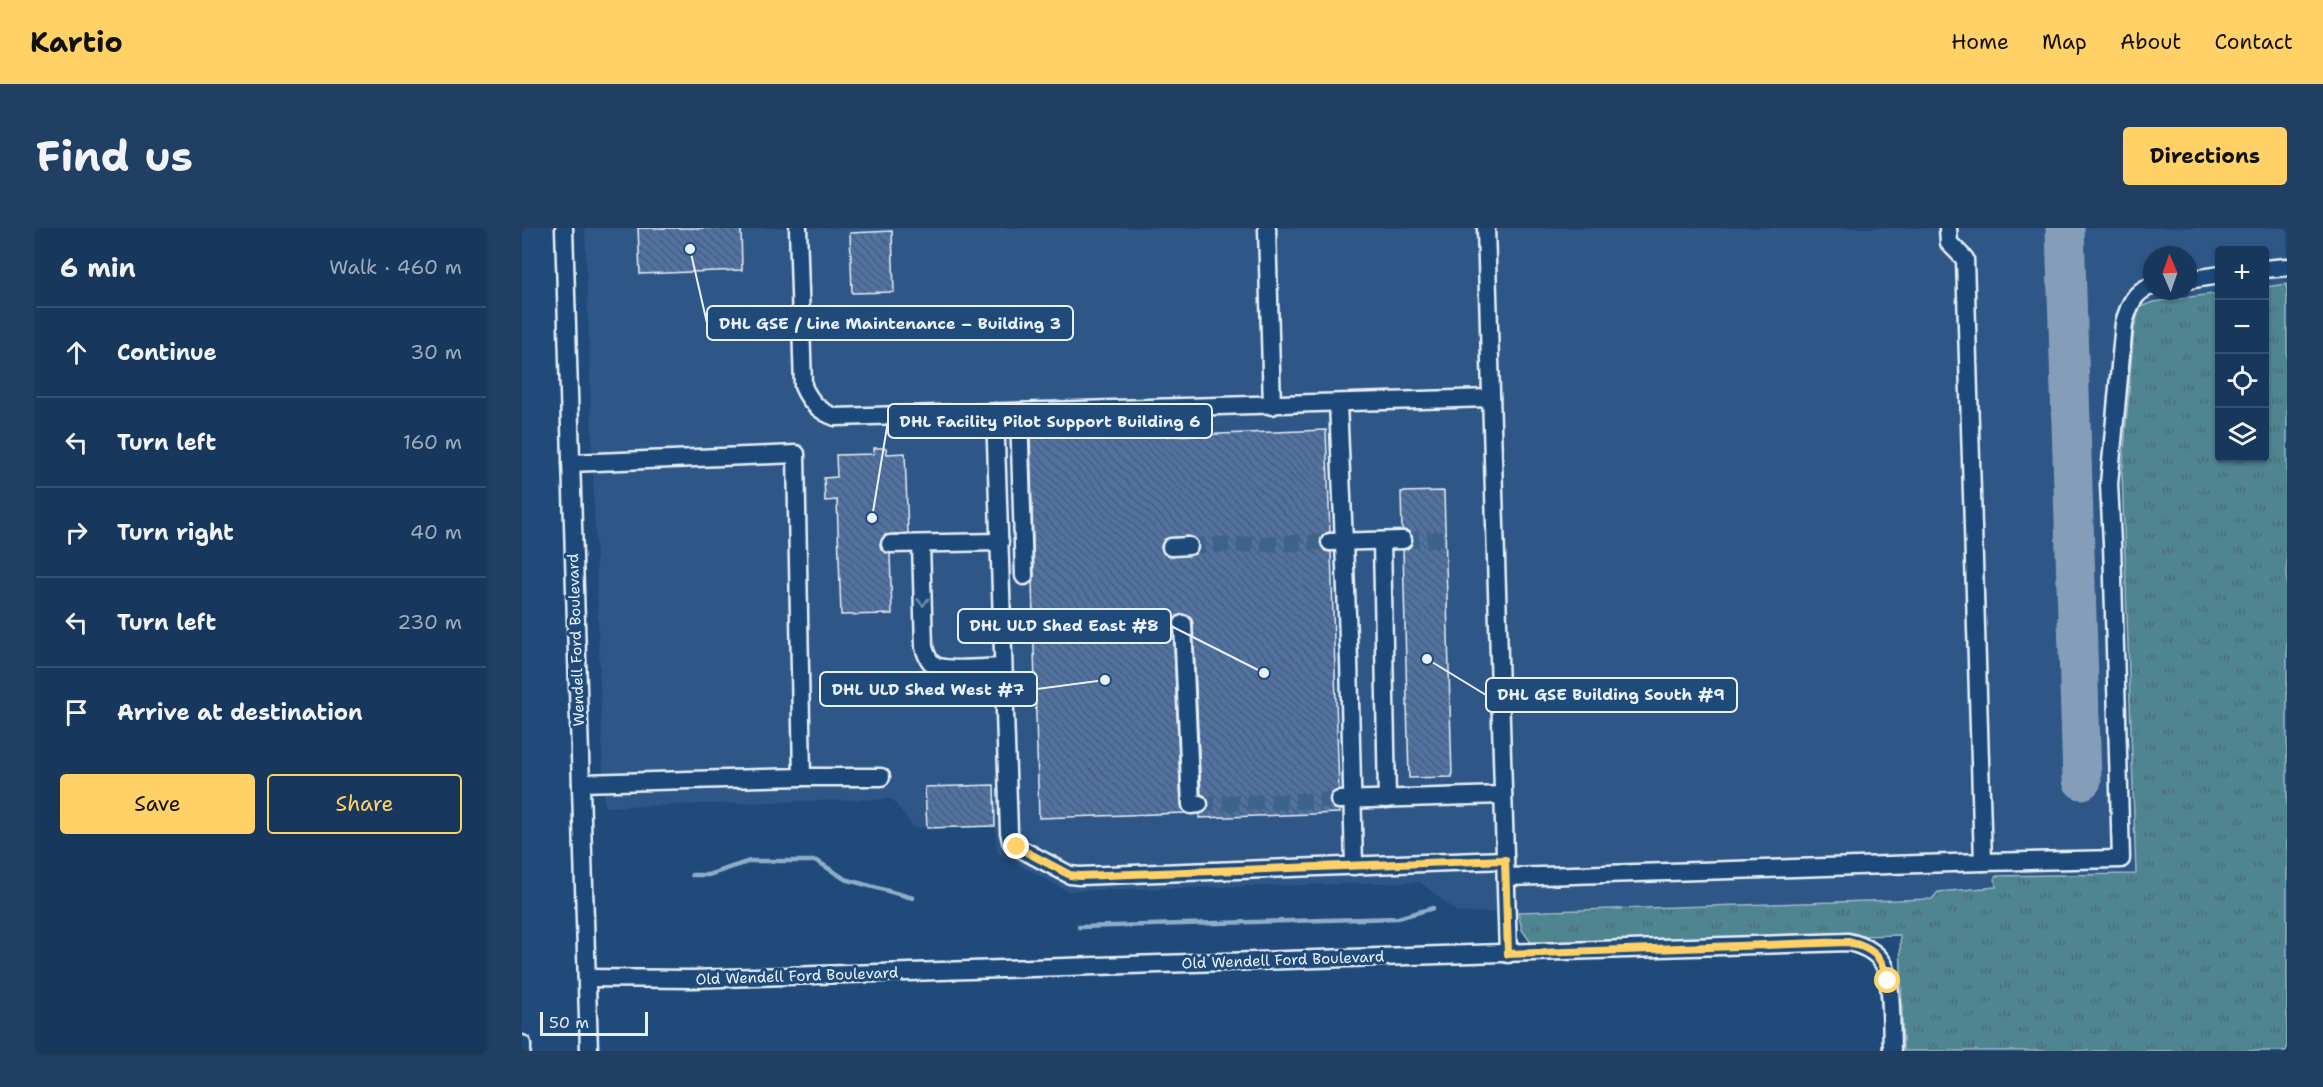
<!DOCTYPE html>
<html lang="en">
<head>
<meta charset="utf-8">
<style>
  body { margin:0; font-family:"Shantell Sans",sans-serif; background:#203f62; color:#f1f3f6 }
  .controls { position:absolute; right:18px; top:18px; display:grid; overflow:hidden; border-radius:6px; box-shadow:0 2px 4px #0004 }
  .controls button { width:54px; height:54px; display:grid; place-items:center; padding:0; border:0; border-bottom:2px solid #365272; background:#17385c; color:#f1f3f6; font:30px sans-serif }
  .compass { position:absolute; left:1621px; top:18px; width:54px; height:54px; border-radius:50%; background:#17385c; box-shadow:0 2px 4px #0004; rotate:358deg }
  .scale { position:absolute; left:18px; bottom:15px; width:108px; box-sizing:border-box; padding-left:6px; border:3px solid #e8f1f8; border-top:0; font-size:16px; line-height:21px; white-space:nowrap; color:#e8f1f8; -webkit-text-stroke:4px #1f4a7a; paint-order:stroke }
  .stop { position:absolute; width:18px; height:18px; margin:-14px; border:4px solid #ffd166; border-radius:50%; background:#fff }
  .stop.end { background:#ffd166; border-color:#fff; box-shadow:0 2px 6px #0008 }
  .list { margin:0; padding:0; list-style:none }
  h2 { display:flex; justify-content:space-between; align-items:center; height:78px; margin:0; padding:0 24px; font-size:26px }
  h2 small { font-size:20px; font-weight:400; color:#9eacbb }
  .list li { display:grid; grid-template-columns:39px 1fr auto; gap:18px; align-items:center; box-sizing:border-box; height:90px; padding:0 24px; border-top:2px solid #365272 }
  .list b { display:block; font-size:22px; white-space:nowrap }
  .list em { font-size:20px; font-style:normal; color:#9eacbb }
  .actions { display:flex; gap:12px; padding:18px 24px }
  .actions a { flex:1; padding:14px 0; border:2px solid #ffd166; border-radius:6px; text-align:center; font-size:21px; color:#ffd166 }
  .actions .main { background:#ffd166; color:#111 }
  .icon { flex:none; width:33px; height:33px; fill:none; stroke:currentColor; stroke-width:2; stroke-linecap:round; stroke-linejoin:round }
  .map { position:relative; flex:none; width:1765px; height:823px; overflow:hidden; border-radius:6px }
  header { display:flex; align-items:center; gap:36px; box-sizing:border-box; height:84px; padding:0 30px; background:#ffd166; color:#111 }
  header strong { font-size:28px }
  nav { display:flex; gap:33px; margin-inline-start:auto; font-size:21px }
  .intro { display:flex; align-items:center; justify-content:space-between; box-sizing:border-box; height:144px; padding:0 36px }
  h1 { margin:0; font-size:42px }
  .button { padding:15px 27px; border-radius:6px; background:#ffd166; color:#111; font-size:21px; font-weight:700 }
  main { display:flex; gap:36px; padding:0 36px }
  aside { flex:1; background:#17385c; border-radius:6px; box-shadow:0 2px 4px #0004 }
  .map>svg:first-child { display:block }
</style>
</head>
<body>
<header>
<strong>Kartio</strong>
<nav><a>Home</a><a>Map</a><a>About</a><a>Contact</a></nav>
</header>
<div class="intro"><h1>Find us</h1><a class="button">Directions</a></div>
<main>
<aside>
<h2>6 min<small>Walk · 460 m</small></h2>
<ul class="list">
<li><svg class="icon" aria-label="ahead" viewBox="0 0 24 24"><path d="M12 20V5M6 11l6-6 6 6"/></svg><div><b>Continue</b></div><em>30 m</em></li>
<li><svg class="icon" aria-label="left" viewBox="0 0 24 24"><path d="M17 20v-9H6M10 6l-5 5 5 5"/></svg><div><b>Turn left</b></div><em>160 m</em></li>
<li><svg class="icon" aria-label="right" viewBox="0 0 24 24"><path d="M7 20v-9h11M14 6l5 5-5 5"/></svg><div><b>Turn right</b></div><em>40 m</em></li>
<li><svg class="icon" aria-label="left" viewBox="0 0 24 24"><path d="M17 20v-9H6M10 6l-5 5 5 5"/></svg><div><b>Turn left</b></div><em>230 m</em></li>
<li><svg class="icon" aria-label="arrive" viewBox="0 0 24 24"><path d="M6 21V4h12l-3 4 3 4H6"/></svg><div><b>Arrive at destination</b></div></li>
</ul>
<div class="actions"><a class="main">Save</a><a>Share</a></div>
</aside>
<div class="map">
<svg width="1765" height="823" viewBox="0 0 1765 823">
  <defs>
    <pattern id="grass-tufts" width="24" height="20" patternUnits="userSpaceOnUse" patternTransform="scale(1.5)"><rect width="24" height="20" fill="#508491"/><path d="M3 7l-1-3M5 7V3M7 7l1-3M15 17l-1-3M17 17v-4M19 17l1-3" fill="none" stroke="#4c6c75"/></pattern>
    <pattern id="building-back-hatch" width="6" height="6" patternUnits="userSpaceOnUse" patternTransform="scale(1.5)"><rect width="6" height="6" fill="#5172a2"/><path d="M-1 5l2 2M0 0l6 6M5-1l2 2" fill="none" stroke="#4c5d76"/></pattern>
  </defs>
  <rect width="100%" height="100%" fill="#1f4a7a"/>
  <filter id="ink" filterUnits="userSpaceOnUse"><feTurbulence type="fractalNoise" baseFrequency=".0167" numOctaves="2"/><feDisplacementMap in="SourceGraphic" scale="12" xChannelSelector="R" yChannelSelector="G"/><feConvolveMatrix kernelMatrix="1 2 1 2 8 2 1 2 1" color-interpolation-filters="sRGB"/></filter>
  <g filter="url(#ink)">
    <path fill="#2e5686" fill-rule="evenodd" d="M63,0H1765V823L1410,671L936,685L898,654L545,663L475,625L473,598L392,600L370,571L82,579ZM1698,22H1742V230H1698ZM1630,27H1666V63H1630Z"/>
    <polygon fill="url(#grass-tufts)" stroke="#9cbac4" stroke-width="1.5" points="1765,56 1765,823 1381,823 1378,707 1010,716 1000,702 996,684 1410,671 1416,664 1474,659 1473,648 1614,646 1600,245 1612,100 1618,79 1631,74 1697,65 1698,230 1742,230 1743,59"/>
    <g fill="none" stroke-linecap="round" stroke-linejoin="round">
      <g stroke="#8dadc9" stroke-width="4.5">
        <polyline points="170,647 186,647 228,633 295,633 323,651 391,670"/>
        <polyline points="557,699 876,690 911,680"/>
      </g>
      <polyline stroke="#849eb9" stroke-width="39" points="1543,0 1560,552"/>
    </g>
    <g fill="url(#building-back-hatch)" stroke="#e8f1f8" stroke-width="1.5" fill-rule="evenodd">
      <polygon points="116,0 219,0 220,42 118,46"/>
      <polygon points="370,3 372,64 330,65 328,5"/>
      <path d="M804,202L808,303L799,309L798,315L803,323L809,324L817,561L808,567L807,573L808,578L818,582V585L677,590V587L686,581L687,575L685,569L679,566L671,396L669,390L661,386L655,388L651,396L659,577L663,585L517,590L510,354L512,348L508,208L645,204V208ZM666,308L676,313L677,318L673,326L650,329L641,325L639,319L643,311Z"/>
      <polygon points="352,220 364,220 365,226 383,225 386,305 363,307 358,316 359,322 368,326 370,386 319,387 315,272 303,273 302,250 315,249 314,227 352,226"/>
      <polygon points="922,263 930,549 887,550 881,322 890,317 891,311 886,303 880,302 879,264"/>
      <polygon points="472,557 473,598 405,600 403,559"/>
    </g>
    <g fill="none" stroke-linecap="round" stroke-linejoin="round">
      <g stroke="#3d638d" stroke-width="16" stroke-dasharray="16 8" stroke-linecap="butt">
        <polyline points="881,312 923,311"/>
        <polyline points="667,318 808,314"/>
        <polyline points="677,576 817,572"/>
      </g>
      <g stroke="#e8f1f8" stroke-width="21">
        <g id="minor">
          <polyline points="42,0 67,823"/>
          <path d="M276,0L281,158C288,174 297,183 313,189L969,170"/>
          <polyline points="745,0 750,178"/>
          <polyline points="964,0 986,726"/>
          <polyline points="1742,41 1765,39"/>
          <polyline points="1666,52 1698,47"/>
          <polyline points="816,175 827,432 832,638"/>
          <polyline points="473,184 487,604 489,613 495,619 548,647 557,648 983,632"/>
          <polyline points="497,184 502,348"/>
          <polyline points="49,235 274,226 280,549 59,555"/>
          <polyline points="860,313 865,571"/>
          <polyline points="808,314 881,312"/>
          <polyline points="368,316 478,314"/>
          <path d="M399,316L402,419C404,425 405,431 411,436C422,445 466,439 481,439"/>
          <polyline points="649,319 667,318"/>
          <polyline points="661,396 669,577 677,576"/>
          <polyline points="280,549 359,549"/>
          <polyline points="817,572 981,567"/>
          <path d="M1461,634L1599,631L1590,315L1587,256L1602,95C1607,78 1612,63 1630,58"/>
          <polyline points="984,649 1461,634 1443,31 1427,15 1426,0"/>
          <path d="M65,750L170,751L1326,714C1340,717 1353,722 1361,735C1371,752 1369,802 1370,823"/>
          <polyline points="0,816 0,823"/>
        </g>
      </g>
      <use href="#minor" stroke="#1f4a7a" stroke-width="16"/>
    </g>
    <defs><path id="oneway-chevron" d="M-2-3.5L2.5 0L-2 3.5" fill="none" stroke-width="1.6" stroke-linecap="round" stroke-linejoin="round" transform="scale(1.5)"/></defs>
    <use stroke="#6f8dac" href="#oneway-chevron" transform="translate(401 374) rotate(88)"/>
  </g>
  <g fill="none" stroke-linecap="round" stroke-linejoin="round" filter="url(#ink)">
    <path stroke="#ffd166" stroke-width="8" d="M495,619L548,647L557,648L983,632L986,726L1326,714C1351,720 1360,728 1366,753"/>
  </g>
  <g text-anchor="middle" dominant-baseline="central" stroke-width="6" stroke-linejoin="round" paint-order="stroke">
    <g font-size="15" fill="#e8f1f8" stroke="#1f4a7a">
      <text transform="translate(54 412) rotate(-92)">Wendell Ford Boulevard</text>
      <text transform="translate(761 732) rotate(-2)">Old Wendell Ford Boulevard</text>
      <text transform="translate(275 748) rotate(-2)">Old Wendell Ford Boulevard</text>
    </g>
  </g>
  <path fill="none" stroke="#e8f1f8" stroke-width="2" d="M168 21L185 95M350 290L366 193M742 445L649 398M583 452L515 461M905 431L964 467"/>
  <g fill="#e8f1f8" stroke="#1f4a7a" stroke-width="2">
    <circle cx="168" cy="21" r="6"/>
    <circle cx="350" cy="290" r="6"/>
    <circle cx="742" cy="445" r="6"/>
    <circle cx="583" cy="452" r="6"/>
    <circle cx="905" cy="431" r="6"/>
  </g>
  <g fill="#1f4a7a" stroke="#e8f1f8" stroke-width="2">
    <rect x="185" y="78" width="366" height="34" rx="6"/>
    <rect x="366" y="176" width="324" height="34" rx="6"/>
    <rect x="436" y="381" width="213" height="34" rx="6"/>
    <rect x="298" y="444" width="217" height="34" rx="6"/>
    <rect x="964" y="450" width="251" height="34" rx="6"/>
  </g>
  <g font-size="16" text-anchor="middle" font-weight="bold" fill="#e8f1f8">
    <text x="368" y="101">DHL GSE / Line Maintenance – Building 3</text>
    <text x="528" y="199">DHL Facility Pilot Support Building 6</text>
    <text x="542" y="403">DHL ULD Shed East #8</text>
    <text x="406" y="467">DHL ULD Shed West #7</text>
    <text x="1089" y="472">DHL GSE Building South #9</text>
  </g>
</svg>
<div class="controls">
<button>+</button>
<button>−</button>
<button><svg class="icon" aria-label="locate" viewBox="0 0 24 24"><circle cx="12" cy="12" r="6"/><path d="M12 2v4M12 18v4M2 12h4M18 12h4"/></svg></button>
<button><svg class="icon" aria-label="layers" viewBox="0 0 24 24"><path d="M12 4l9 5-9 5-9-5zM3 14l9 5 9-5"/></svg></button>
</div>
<svg class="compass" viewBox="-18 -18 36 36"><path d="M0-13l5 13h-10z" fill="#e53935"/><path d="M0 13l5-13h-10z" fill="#9eacbb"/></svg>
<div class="scale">50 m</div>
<div class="stop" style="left:1366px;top:753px"></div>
<div class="stop end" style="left:495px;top:619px"></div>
</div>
</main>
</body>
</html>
